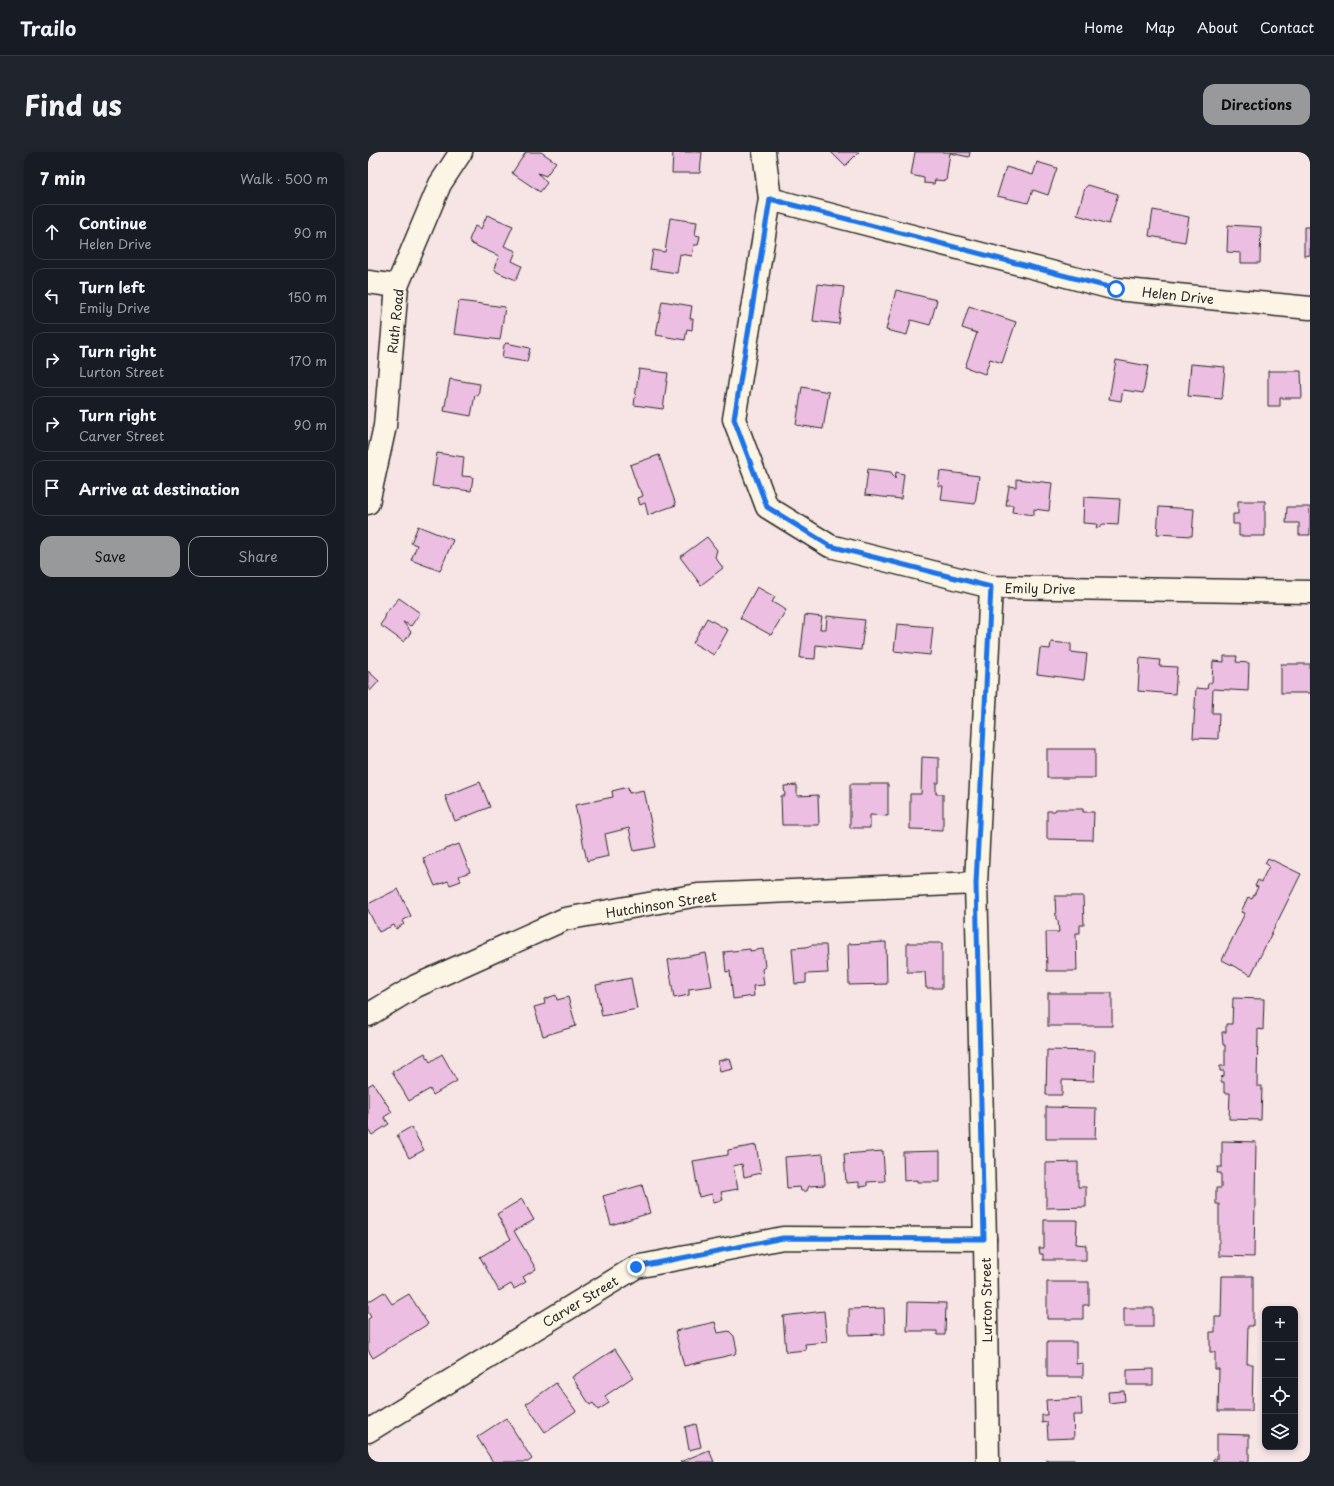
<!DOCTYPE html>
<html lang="en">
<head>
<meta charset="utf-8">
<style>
  body { margin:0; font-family:"Playpen Sans",sans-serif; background:#20242c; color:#f1f3f6 }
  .controls { position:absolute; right:12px; bottom:12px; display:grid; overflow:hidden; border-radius:8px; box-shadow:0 2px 6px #0003 }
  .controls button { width:36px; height:36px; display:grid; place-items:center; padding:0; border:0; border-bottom:1px solid #363941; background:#171b24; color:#f1f3f6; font:20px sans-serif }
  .stop { position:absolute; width:12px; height:12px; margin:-9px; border:3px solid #1a73e8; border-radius:50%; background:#fff }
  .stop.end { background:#1a73e8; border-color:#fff; box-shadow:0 1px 4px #0008 }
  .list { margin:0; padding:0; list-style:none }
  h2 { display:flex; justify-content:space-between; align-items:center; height:52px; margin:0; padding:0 16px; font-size:17px }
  h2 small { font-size:13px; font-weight:400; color:#9ea1a6 }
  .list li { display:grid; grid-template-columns:26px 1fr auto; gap:12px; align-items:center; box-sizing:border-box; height:56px; margin:0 8px 8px; padding:0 8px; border:1px solid #363941; border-radius:12px }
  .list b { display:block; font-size:15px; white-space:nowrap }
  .list p { margin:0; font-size:13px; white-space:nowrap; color:#9ea1a6 }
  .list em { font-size:13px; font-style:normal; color:#9ea1a6 }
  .actions { display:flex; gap:8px; padding:12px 16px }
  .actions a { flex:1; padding:9px 0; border:1px solid #98999b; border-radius:12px; text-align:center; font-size:14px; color:#98999b }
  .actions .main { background:#98999b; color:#111 }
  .icon { flex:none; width:22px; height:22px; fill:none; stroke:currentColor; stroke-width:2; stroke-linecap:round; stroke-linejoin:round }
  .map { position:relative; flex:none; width:942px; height:1310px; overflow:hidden; border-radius:12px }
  header { display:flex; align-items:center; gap:24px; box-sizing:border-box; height:56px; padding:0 20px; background:#171b24; border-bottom:1px solid #363941 }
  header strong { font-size:19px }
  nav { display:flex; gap:22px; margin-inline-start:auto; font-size:14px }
  .intro { display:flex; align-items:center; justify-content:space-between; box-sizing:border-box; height:96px; padding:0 24px }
  h1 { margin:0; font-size:28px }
  .button { padding:10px 18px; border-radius:12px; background:#98999b; color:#111; font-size:14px; font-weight:700 }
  main { display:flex; gap:24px; padding:0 24px }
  aside { flex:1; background:#171b24; border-radius:12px; box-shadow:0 2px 6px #0003 }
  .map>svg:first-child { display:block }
</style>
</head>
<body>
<header>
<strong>Trailo</strong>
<nav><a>Home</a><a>Map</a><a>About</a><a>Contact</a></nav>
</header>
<div class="intro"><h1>Find us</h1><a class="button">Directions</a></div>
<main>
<aside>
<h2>7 min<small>Walk · 500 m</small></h2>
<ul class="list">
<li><svg class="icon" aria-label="ahead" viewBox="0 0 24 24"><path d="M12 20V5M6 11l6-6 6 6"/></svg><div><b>Continue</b><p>Helen Drive</p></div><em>90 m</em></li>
<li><svg class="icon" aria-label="left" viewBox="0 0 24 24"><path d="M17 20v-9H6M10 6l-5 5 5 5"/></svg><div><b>Turn left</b><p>Emily Drive</p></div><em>150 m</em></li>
<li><svg class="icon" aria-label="right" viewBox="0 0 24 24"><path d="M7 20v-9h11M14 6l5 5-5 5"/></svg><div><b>Turn right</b><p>Lurton Street</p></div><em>170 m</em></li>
<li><svg class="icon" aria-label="right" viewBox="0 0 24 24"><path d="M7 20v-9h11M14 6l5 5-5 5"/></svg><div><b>Turn right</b><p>Carver Street</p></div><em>90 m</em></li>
<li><svg class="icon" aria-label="arrive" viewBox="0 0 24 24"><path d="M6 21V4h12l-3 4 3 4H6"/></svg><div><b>Arrive at destination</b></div></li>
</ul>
<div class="actions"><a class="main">Save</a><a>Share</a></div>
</aside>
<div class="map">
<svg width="942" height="1310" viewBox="0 0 942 1310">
  <rect width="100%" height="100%" fill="#f7e4e4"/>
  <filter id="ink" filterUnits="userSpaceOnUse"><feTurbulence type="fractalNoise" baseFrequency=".025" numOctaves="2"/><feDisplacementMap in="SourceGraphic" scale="8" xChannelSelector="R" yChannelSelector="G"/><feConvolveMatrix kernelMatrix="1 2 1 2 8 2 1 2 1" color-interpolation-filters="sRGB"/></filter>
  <g filter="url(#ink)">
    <g fill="#ebbee2" stroke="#2b2b2b">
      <polygon points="158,0 173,0 188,10 178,24 170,21 179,31 172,40 144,21"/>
      <polygon points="305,0 334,0 332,21 304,21"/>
      <polygon points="463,0 491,0 477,14"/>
      <polygon points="547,0 602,0 601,5 582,1 578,29 567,28 566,32 556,31 556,26 543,23"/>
      <polygon points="669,10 689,16 680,43 665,38 660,51 629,44 638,15 665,23"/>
      <polygon points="720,33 750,42 741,72 709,63 717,36"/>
      <polygon points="785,58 821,65 817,90 781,84"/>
      <polygon points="119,63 145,74 136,94 148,99 144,109 154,114 148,128 129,120 126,116 131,104 104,92 101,88 107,74 113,77"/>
      <polygon points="302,66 329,70 327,83 332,84 330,93 326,93 324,104 312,102 309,121 282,117 285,98 297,100"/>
      <polygon points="860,73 893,75 892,111 873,111 873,101 859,100"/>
      <polygon points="936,75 942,75 942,103 936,104"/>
      <polygon points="450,132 476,135 471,172 445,169"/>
      <polygon points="528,138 569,148 562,173 543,168 539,183 518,178"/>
      <polygon points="91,149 137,155 132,188 86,182"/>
      <polygon points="294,149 324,154 322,167 325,167 324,178 319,177 317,188 288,183"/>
      <polygon points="601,154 648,170 634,211 622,207 617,222 597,215 609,181 594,176"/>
      <polygon points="138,191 162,196 159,210 134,206 136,193"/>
      <polygon points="748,208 780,214 775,241 755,238 753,249 741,247"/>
      <polygon points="823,212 857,215 854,247 820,244"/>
      <polygon points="271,217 300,221 295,257 266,253"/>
      <polygon points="900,219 933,219 934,246 912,246 912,254 900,254"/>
      <polygon points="82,227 112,232 110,244 107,243 103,264 76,259"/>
      <polygon points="434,235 461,240 455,277 428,273"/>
      <polygon points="69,301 96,305 94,324 105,325 103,339 64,334"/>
      <polygon points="291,303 308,353 280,363 277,351 272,353 270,346 275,344 273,338 270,336 262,313"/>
      <polygon points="500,317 523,320 527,327 528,320 536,322 533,347 497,343"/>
      <polygon points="572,319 611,324 607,352 573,348 575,334 570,334"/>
      <polygon points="648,327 684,331 681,359 666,357 666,363 644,360 645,353 638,353 641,334 648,335"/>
      <polygon points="716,345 752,347 750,373 735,372 728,377 729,372 715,371"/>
      <polygon points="870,349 897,349 897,384 871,384 871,372 865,372 865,362 870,362"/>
      <polygon points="791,355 826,357 824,384 789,382"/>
      <polygon points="919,355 942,355 942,383 931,383 931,371 918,371"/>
      <polygon points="50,374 85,388 72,419 43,408 49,393 43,391"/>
      <polygon points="339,385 349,398 347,405 355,416 333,433 312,405"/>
      <polygon points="389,435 407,445 404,450 418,458 403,483 372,466"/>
      <polygon points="31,446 52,461 43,474 35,470 43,480 36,490 12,473 17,466 16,463"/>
      <polygon points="437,463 454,465 452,477 458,477 459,464 497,468 493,498 448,493 447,507 432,506"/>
      <polygon points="339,466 360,478 346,503 325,491"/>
      <polygon points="529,472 565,475 562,503 526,499"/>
      <polygon points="683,490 703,492 703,500 719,502 716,528 669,522 672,496 682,497"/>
      <polygon points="856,504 869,504 868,510 881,511 880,539 845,537 844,561 851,561 850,587 825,586 828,536 839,537 840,532 844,530 845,509 856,510"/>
      <polygon points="772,506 792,508 791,514 809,515 807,542 770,539"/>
      <rect x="913" y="512" width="29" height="29"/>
      <polygon points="0,519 11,529 2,539 0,536"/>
      <rect x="679" y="597" width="48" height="29"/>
      <polygon points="554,605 571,606 571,631 568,631 568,642 575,642 575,678 542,677 542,642 553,642"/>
      <polygon points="112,630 122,655 87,669 77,644"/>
      <polygon points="482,632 520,632 520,664 502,663 502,676 482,676"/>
      <polygon points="429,633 429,644 450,643 451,673 414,673 413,644 417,644 416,634"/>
      <polygon points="260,635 261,641 276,638 288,695 266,699 261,676 237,682 241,704 219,709 207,653 245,645 244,639"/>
      <polygon points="688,657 715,657 715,660 726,660 725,688 679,687 679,659 687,659"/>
      <polygon points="91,692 102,720 91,724 93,729 82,733 80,729 67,734 55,706"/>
      <polygon points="900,706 933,722 883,823 854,808 877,761 873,760 880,745 884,747 890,735 887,734 890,728 893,730 901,714 897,711"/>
      <polygon points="30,737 43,764 34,769 36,772 28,777 26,773 11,780 0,758 0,752"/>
      <polygon points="687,744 715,744 716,773 712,773 712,781 708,781 709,819 679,819 678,780 691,780 690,769 688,767"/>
      <polygon points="518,790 519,832 481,833 480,792"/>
      <polygon points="539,791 574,791 574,836 558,836 557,820 539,820"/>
      <polygon points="444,793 458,793 460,821 438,822 438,831 427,832 424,796 438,795"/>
      <polygon points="382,797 382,799 395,797 397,815 394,817 396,833 385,834 386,844 365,847 362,819 358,820 356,800"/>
      <polygon points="338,801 344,834 321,837 321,843 306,846 300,808"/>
      <polygon points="263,826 269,857 234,864 228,833"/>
      <rect x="680" y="841" width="64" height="33"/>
      <polygon points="188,843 189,848 200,845 208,874 175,884 166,855 177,852 176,847"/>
      <polygon points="865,846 896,847 895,878 890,877 889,934 894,934 893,968 861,967 862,941 856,941 856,930 853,930 853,925 856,924 856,919 852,919 852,914 857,914 857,893 855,893 854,880 858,880 858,872 864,872"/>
      <polygon points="679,898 727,899 726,929 694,928 694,943 678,943"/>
      <polygon points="57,901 62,910 74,902 89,929 65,943 62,937 41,949 24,920"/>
      <polygon points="362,906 365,917 352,920 350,909"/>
      <polygon points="5,931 24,960 16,965 21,972 4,983 0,977 0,934"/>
      <polygon points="678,955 728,956 727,987 678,987"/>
      <polygon points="43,975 56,998 41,1006 29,983"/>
      <polygon points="854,989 888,990 886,1105 851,1104 851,1052 848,1052 848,1036 853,1036 853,1021 849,1021 850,1015 854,1015"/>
      <polygon points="388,993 393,1021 376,1025 374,1012 365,1014 370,1037 353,1040 355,1048 345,1050 344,1042 331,1045 325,1009 360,1003 360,998"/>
      <polygon points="515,999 517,1029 499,1030 499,1034 491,1035 491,1030 478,1031 476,1002"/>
      <polygon points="572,999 572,1030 549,1030 549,1028 536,1029 535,1000"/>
      <polygon points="455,1002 457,1033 441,1034 439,1039 433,1039 432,1035 419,1036 417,1005"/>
      <polygon points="710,1010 710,1035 718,1035 718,1055 678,1056 678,1011"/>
      <polygon points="274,1033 282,1061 243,1073 235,1044"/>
      <polygon points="154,1047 166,1068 146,1079 168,1117 155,1125 158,1130 146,1137 143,1132 131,1139 112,1105 143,1087 129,1062"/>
      <polygon points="676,1068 709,1068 708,1092 718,1093 718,1108 675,1108 675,1102 672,1102 671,1096 676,1096"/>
      <polygon points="854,1124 885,1124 885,1174 880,1174 879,1212 885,1212 884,1259 850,1259 851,1217 847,1217 847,1200 842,1200 842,1180 847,1180 847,1165 853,1165"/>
      <polygon points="679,1130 721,1130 721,1153 715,1153 715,1167 679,1167"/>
      <polygon points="16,1140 24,1152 41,1142 60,1172 5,1206 0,1198 0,1167 3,1165 0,1160 0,1150"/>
      <polygon points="540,1150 578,1151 577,1183 569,1183 569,1179 539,1179"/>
      <polygon points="516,1156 517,1182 481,1183 481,1157"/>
      <rect x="756" y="1156" width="29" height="19"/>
      <polygon points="456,1159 459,1190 437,1192 438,1198 418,1200 415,1164"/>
      <polygon points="347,1170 350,1181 361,1179 366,1184 369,1198 367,1202 316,1214 307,1179"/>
      <polygon points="679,1190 708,1190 708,1212 715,1211 715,1225 679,1225"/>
      <polygon points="247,1197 265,1225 237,1244 241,1251 230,1258 225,1251 222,1253 204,1225"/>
      <polygon points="785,1217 785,1233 759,1233 759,1218"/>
      <polygon points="188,1231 208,1259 177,1280 158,1252"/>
      <polygon points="756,1239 757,1249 741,1251 740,1240"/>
      <polygon points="713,1246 714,1263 705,1263 706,1286 680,1287 679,1270 674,1271 674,1263 679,1263 678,1248"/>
      <polygon points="138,1266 164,1307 160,1310 125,1310 109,1285"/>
      <polygon points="328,1272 333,1295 321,1298 317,1275"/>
      <polygon points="849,1282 881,1283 881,1310 845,1310 845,1307 849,1307"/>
      <polygon points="341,1298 346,1310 312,1310"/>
      <rect x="679" y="1308" width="27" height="2"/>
    </g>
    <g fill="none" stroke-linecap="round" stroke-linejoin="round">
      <g stroke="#2b2b2b" stroke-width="25">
        <g id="street">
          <polyline points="396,0 402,47 366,267 399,355 462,394 623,435 942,440"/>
          <polyline points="402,47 748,137 942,156"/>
          <polyline points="0,130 29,134"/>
          <polyline points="0,351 17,274 29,134 72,32 93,0"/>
          <polyline points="0,863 48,834 197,767 330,743 608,731"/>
          <polyline points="0,1279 268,1115 415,1086 617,1087"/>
          <polyline points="620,1310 617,1087 608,731 623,435"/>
        </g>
      </g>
      <use href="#street" stroke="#fcf5e5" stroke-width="22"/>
    </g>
  </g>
  <g fill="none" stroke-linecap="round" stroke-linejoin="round" filter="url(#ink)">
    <polyline stroke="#1a73e8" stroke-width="5" points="268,1115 415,1086 616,1087 608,731 623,435 462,394 399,355 366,267 402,47 748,137"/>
  </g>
  <g text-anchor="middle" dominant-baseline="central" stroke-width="3" stroke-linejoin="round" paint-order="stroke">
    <g font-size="13" fill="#2b2b2b" stroke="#fcf5e5">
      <text transform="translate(810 143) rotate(6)">Helen Drive</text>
      <text transform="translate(27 169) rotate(-84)">Ruth Road</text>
      <text transform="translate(672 436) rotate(1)">Emily Drive</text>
      <text transform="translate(293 752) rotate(-9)">Hutchinson Street</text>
      <text transform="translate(618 1148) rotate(-91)">Lurton Street</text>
      <text transform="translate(212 1149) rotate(-31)">Carver Street</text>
    </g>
  </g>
</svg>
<div class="controls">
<button>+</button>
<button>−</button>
<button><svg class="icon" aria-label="locate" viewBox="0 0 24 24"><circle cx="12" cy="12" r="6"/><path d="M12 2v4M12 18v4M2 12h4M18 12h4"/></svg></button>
<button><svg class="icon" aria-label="layers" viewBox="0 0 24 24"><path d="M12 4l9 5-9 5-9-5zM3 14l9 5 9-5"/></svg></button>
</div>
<div class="stop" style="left:748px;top:137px"></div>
<div class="stop end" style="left:268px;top:1115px"></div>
</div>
</main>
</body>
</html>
